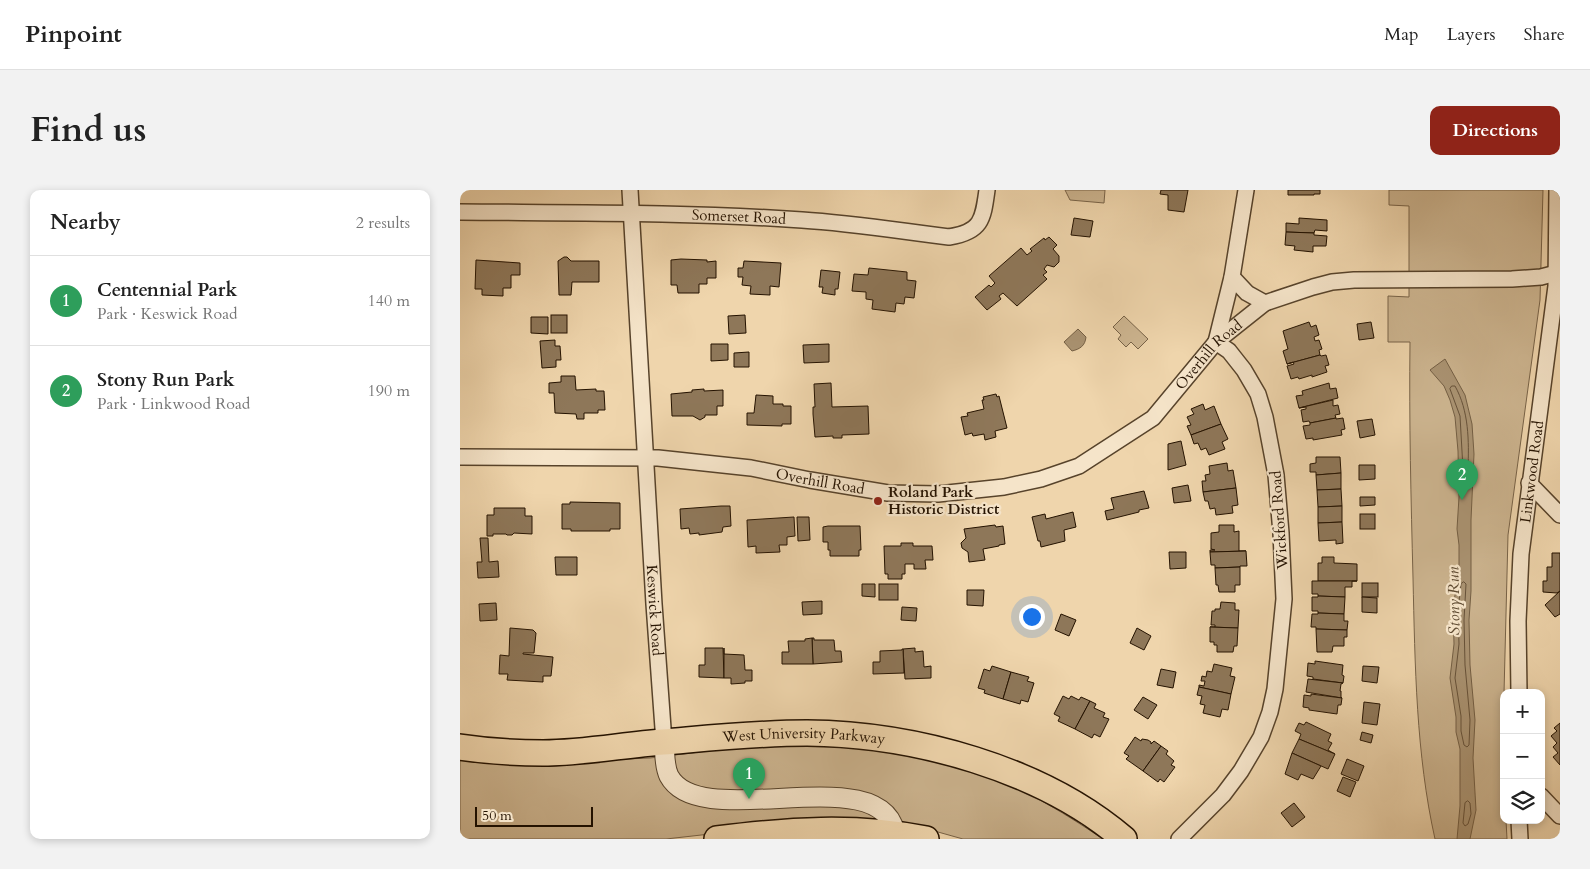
<!DOCTYPE html>
<html lang="en">
<head>
<meta charset="utf-8">
<style>
  body { margin:0; font-family:Cardo,serif; background:#f2f2f2; color:#222 }
  .controls { position:absolute; right:15px; bottom:15px; display:grid; overflow:hidden; border-radius:10px; box-shadow:0 2px 8px #0003 }
  .controls button { width:45px; height:45px; display:grid; place-items:center; padding:0; border:0; border-bottom:1px solid #e0e0e0; background:#fff; color:#222; font:25px sans-serif }
  .scale { position:absolute; left:15px; bottom:12px; width:118px; box-sizing:border-box; padding-left:5px; border:2px solid #241200; border-top:0; font-size:14px; line-height:18px; white-space:nowrap; color:#241200; -webkit-text-stroke:4px #f5e4c9; paint-order:stroke }
  .you { position:absolute; left:571px; top:426px; width:18px; height:18px; margin:-12px; border:4px solid #fff; border-radius:50%; background:#1a73e8; box-shadow:0 0 0 8px #1a73e833 }
  .badge { display:grid; place-items:center; width:32px; height:32px; border-radius:50%; background:#8f2418; color:#fff; font-size:16px; font-weight:700 }
  .pin { position:absolute; translate:-50% -41px; filter:drop-shadow(0 1px 2px #0008) }
  .pin::after { content:''; position:absolute; top:26px; width:18px; height:15px; background:inherit; clip-path:polygon(0 0,100% 0,50% 100%) }
  .list { margin:0; padding:0; list-style:none }
  h2 { display:flex; justify-content:space-between; align-items:center; height:65px; margin:0; padding:0 20px; font-size:21px }
  h2 small { font-size:16px; font-weight:400; color:#767676 }
  .list li { display:grid; grid-template-columns:32px 1fr auto; gap:15px; align-items:center; box-sizing:border-box; height:90px; padding:0 20px; border-top:1px solid #e0e0e0 }
  .list b { display:block; font-size:19px; white-space:nowrap }
  .list p { margin:0; font-size:16px; white-space:nowrap; color:#767676 }
  .list em { font-size:16px; font-style:normal; color:#767676 }
  .icon { flex:none; width:28px; height:28px; fill:none; stroke:currentColor; stroke-width:2; stroke-linecap:round; stroke-linejoin:round }
  .map { position:relative; flex:none; width:1100px; height:649px; overflow:hidden; border-radius:10px }
  header { display:flex; align-items:center; gap:30px; box-sizing:border-box; height:70px; padding:0 25px; background:#fff; border-bottom:1px solid #e0e0e0 }
  header strong { font-size:24px }
  nav { display:flex; gap:28px; margin-inline-start:auto; font-size:18px }
  .intro { display:flex; align-items:center; justify-content:space-between; box-sizing:border-box; height:120px; padding:0 30px }
  h1 { margin:0; font-size:35px }
  .button { padding:12px 22px; border-radius:10px; background:#8f2418; color:#fff; font-size:18px; font-weight:700 }
  main { display:flex; gap:30px; padding:0 30px }
  aside { flex:1; background:#fff; border-radius:10px; box-shadow:0 2px 8px #0003 }
  .map>svg:first-child { display:block }
</style>
</head>
<body>
<header>
<strong>Pinpoint</strong>
<nav><a>Map</a><a>Layers</a><a>Share</a></nav>
</header>
<div class="intro"><h1>Find us</h1><a class="button">Directions</a></div>
<main>
<aside>
<h2>Nearby<small>2 results</small></h2>
<ul class="list">
<li><span class="badge" style="background:#2e9e5b">1</span><div><b>Centennial Park</b><p>Park · Keswick Road</p></div><em>140 m</em></li>
<li><span class="badge" style="background:#2e9e5b">2</span><div><b>Stony Run Park</b><p>Park · Linkwood Road</p></div><em>190 m</em></li>
</ul>
</aside>
<div class="map">
<svg width="1100" height="649" viewBox="0 0 1100 649">
  <rect width="100%" height="100%" fill="#efd5ac"/>
  <filter id="stains"><feTurbulence type="fractalNoise" baseFrequency=".004" numOctaves="4"/><feColorMatrix values="0 0 0 0 .2 0 0 0 0 .09 0 0 0 0 .02 0 0 0 .5 -.17"/></filter>
  <radialGradient id="worn" r=".72"><stop offset=".6" stop-color="#630" stop-opacity="0"/><stop offset="1" stop-color="#630" stop-opacity=".3"/></radialGradient>
  <g fill="#ccb48f" stroke="#786348">
    <polygon points="605,0 645,0 644,13 610,10"/>
    <path d="M929,0H1083L1080,110L1048,345L1044,503V630H1046L1047,649H975C956,564 955,475 953,388C951,310 949,231 950,152H928V106L949,107V16L929,15Z"/>
    <polygon points="664,126 688,149 678,159 671,152 666,157 658,149 661,145 653,137"/>
    <path d="M371,555C418,560 462,565 507,578C556,593 601,621 643,649H503L478,642L415,633H347L206,649H0V569L94,572L190,568L289,556Z"/>
  </g>
  <g fill="#aa9372" stroke="#745f44">
    <path d="M618,139L626,147C625,156 620,159 612,161L604,152Z"/>
    <polygon points="985,169 1005,205 1012,234 1014,264 1011,330 1011,401 1009,430 1010,475 1015,530 1013,568 1016,620 1010,649 997,649 1000,616 1000,559 996,542 996,527 990,488 994,454 993,420 999,375 999,355 997,339 999,307 998,261 995,227 990,210 984,196 970,180"/>
  </g>
  <g fill="none" stroke-linecap="round" stroke-linejoin="round">
    <g stroke="#675239" stroke-width="1">
      <path d="M992,196H995C1009,221 1009,251 1008,279L1006,281L1003,279L1000,226L990,199Z"/>
      <polygon points="1004,392 1006,394 1004,430 1005,475 1010,530 1009,555 1007,557 1004,555 1001,541 1001,526 995,488 999,454 998,420 1001,394"/>
      <polygon points="1008,611 1010,613 1011,624 1008,634 1005,636 1003,633 1005,613"/>
    </g>
  </g>
  <g fill="#8e7759" stroke="#241200">
    <polygon points="701,0 728,0 724,22 708,20 708,5 700,4"/>
    <polygon points="828,0 860,0 860,4 854,4 854,5 828,5"/>
    <polygon points="614,28 633,31 630,47 611,45"/>
    <polygon points="839,28 867,30 867,41 855,40 854,43 826,42 826,33 839,34"/>
    <polygon points="826,42 854,43 854,45 867,46 866,56 853,56 853,62 834,60 835,56 825,55"/>
    <polygon points="589,47 597,55 593,59 599,66 599,72 594,77 587,75 584,79 587,82 583,85 587,89 557,116 543,103 539,106 541,109 527,120 515,107 529,95 531,97 535,93 529,86 561,58 567,65 572,61 570,59 584,48 585,50"/>
    <polygon points="104,67 107,67 111,71 139,71 139,92 112,92 111,105 99,105 98,71"/>
    <polygon points="221,69 247,70 247,72 256,71 256,88 247,88 247,94 239,94 239,103 218,103 217,95 211,95 211,70"/>
    <polygon points="16,70 60,73 60,85 51,85 51,98 43,98 43,106 22,105 22,99 15,99"/>
    <polygon points="284,71 321,73 319,97 310,96 310,105 290,104 291,96 282,95 283,87 278,87 278,78 283,78"/>
    <polygon points="409,78 447,82 447,90 456,91 454,108 445,107 444,114 436,113 435,122 412,119 413,110 406,109 406,102 392,101 394,84 408,85"/>
    <polygon points="361,80 380,82 378,99 375,99 375,105 362,103 363,97 359,97"/>
    <rect x="91" y="125" width="16" height="18"/>
    <polygon points="285,125 286,143 269,144 268,126"/>
    <polygon points="71,127 88,127 88,144 71,143"/>
    <polygon points="849,132 851,137 856,135 859,145 854,147 855,151 859,150 862,159 859,160 860,165 827,174 823,161 828,159 823,141"/>
    <polygon points="911,132 914,148 899,150 897,134"/>
    <polygon points="95,150 95,156 100,156 101,170 96,170 96,177 82,178 80,151"/>
    <polygon points="251,154 268,154 268,170 251,171"/>
    <polygon points="369,154 369,172 344,173 343,155"/>
    <polygon points="289,162 289,177 274,177 274,163"/>
    <polygon points="860,165 861,166 866,165 869,175 865,176 867,182 852,187 852,185 839,189 838,187 831,189 827,176 834,174 833,172 827,174"/>
    <polygon points="101,186 115,186 116,200 136,199 136,201 144,201 145,220 138,220 138,223 124,223 124,229 117,229 116,224 95,223 94,203 89,203 89,193 101,192"/>
    <polygon points="371,193 372,217 408,216 409,244 382,245 382,248 373,248 373,246 355,247 353,224 353,217 355,217 354,194"/>
    <polygon points="869,193 870,199 876,198 878,208 839,218 836,206 843,205 842,201"/>
    <polygon points="244,199 244,201 263,200 263,216 257,216 257,225 245,225 245,227 240,230 233,226 212,226 211,204 232,202 232,200"/>
    <polygon points="536,204 537,207 539,206 547,238 535,241 536,247 525,250 524,244 513,246 512,243 505,245 501,227 508,226 507,223 524,219 522,210 524,210 523,207"/>
    <polygon points="296,205 313,206 313,214 323,214 323,216 331,216 331,234 322,234 322,236 287,235 287,223 294,223"/>
    <polygon points="873,210 873,216 878,215 880,224 875,225 876,228 850,233 849,231 843,232 841,220 846,219 846,217 839,218"/>
    <polygon points="743,214 745,220 754,216 761,234 731,245 727,236 731,235 727,227 734,224 731,219"/>
    <polygon points="876,228 876,229 883,228 885,239 881,240 882,245 853,250 853,248 846,249 843,236 850,235 850,233"/>
    <polygon points="912,229 915,245 900,248 897,231"/>
    <polygon points="761,234 768,249 762,252 765,259 749,265 746,258 741,260 738,253 734,254 731,245"/>
    <polygon points="721,251 726,275 708,280 708,254"/>
    <polygon points="856,267 880,267 881,283 856,285 856,282 850,282 850,274 856,273"/>
    <polygon points="767,273 768,281 773,280 776,298 743,302 742,291 746,291 745,285 750,284 749,276"/>
    <polygon points="899,275 915,275 915,289 899,290"/>
    <polygon points="881,283 881,299 857,300 856,285"/>
    <polygon points="728,295 731,311 714,313 712,298"/>
    <polygon points="776,298 778,315 772,316 773,323 756,325 755,318 750,319 748,311 745,311 743,302"/>
    <polygon points="881,299 882,316 858,317 857,300"/>
    <polygon points="684,301 689,318 679,320 679,322 647,330 645,321 654,319 651,308"/>
    <polygon points="900,307 915,307 915,315 900,316"/>
    <polygon points="110,312 160,313 160,339 150,339 150,341 111,341 111,339 102,339 102,314 110,314"/>
    <polygon points="261,316 270,316 271,336 263,337 262,342 239,345 239,343 230,344 229,338 221,339 220,319"/>
    <polygon points="882,316 882,332 858,333 858,317"/>
    <polygon points="34,318 65,318 65,326 72,326 72,344 54,343 52,345 47,345 46,344 33,344 33,346 27,346 27,325 34,325"/>
    <polygon points="613,322 616,337 604,340 605,351 581,357 580,351 578,351 572,327 585,324 586,329"/>
    <rect x="900" y="324" width="15" height="15"/>
    <polygon points="334,327 335,346 327,347 327,355 319,355 320,362 296,363 296,356 288,357 287,330"/>
    <polygon points="337,327 349,327 350,350 338,351"/>
    <polygon points="882,332 883,353 876,354 876,350 859,351 858,333"/>
    <polygon points="535,335 536,337 543,336 545,354 539,355 539,356 523,359 525,370 509,372 508,362 502,358 501,353 506,348 504,339"/>
    <polygon points="759,335 774,335 774,342 779,341 779,361 786,361 750,362 750,360 755,360 751,359 751,343 759,342"/>
    <polygon points="368,336 400,336 401,360 399,360 399,366 370,366 370,360 368,360 368,352 363,352 363,337"/>
    <polygon points="20,348 28,348 29,372 38,371 39,387 18,388 17,372 22,372"/>
    <polygon points="441,353 453,353 453,356 472,356 473,370 465,370 466,379 454,379 454,374 445,374 445,384 442,384 442,389 428,389 428,384 425,384 424,356 441,356"/>
    <polygon points="786,361 787,376 780,376 780,377 755,378 755,375 751,375 750,362"/>
    <polygon points="709,362 726,362 726,378 710,379"/>
    <polygon points="1092,363 1100,363 1100,401 1097,403 1083,402 1083,391 1087,391 1087,377 1092,377"/>
    <polygon points="95,367 117,367 117,385 96,385"/>
    <polygon points="862,367 874,367 874,373 897,374 897,391 858,391 858,373 862,373"/>
    <polygon points="780,377 780,395 775,395 775,402 759,402 758,395 756,395 755,378"/>
    <polygon points="852,391 897,391 892,391 892,397 885,397 885,407 858,406 858,404 852,404"/>
    <rect x="902" y="393" width="16" height="14"/>
    <polygon points="402,394 415,394 415,407 402,406"/>
    <rect x="419" y="394" width="19" height="16"/>
    <polygon points="507,400 524,400 523,416 507,415"/>
    <polygon points="1100,401 1100,424 1095,427 1085,415"/>
    <polygon points="858,406 885,407 884,424 858,423 858,421 852,421 852,407 858,407"/>
    <polygon points="902,407 917,408 917,423 902,422"/>
    <polygon points="362,411 362,424 343,425 342,412"/>
    <polygon points="761,412 775,413 775,420 779,420 778,438 750,437 755,437 755,435 751,435 752,421 755,421 755,419 760,419"/>
    <polygon points="36,413 37,430 20,431 19,414"/>
    <polygon points="442,417 457,418 456,431 441,430"/>
    <polygon points="858,423 884,424 884,431 888,431 887,440 856,439 856,437 851,437 852,424 858,424"/>
    <polygon points="601,424 616,430 609,446 595,440"/>
    <polygon points="750,437 778,438 777,456 774,456 773,462 757,462 757,455 754,455 754,452 750,452"/>
    <polygon points="50,438 73,440 76,443 74,463 63,463 63,464 93,467 91,486 83,486 83,492 47,490 48,484 39,484 40,465 49,466"/>
    <polygon points="677,438 691,446 684,460 670,453"/>
    <polygon points="856,439 887,440 887,447 884,447 884,456 873,456 872,462 857,462"/>
    <polygon points="352,448 354,448 354,450 374,450 375,461 381,461 382,472 353,474"/>
    <polygon points="352,448 353,474 322,474 322,462 329,462 328,451 345,451 345,449"/>
    <polygon points="245,458 263,458 264,488 239,487 239,475 245,475"/>
    <polygon points="264,458 264,464 284,465 285,480 292,480 292,491 285,491 285,493 271,494 271,488 264,488"/>
    <polygon points="455,458 455,462 463,461 464,477 471,476 471,488 445,489 443,459"/>
    <polygon points="442,459 443,459 444,483 413,484 413,472 420,472 420,461 442,460"/>
    <polygon points="855,471 883,475 882,485 884,486 883,493 853,489 853,487 847,486 848,473 855,474"/>
    <polygon points="754,474 772,478 770,486 775,487 771,504 739,497 739,495 744,496 745,491 741,491 742,486 746,487 747,481 752,482"/>
    <polygon points="532,476 551,482 543,509 524,503 525,500 518,498 524,479 530,481"/>
    <polygon points="903,476 919,477 917,493 902,491"/>
    <polygon points="701,479 716,482 713,498 697,495"/>
    <polygon points="551,482 569,487 567,491 574,493 568,512 561,510 560,514 543,509"/>
    <polygon points="848,489 883,493 881,494 880,501 881,501 881,507 882,508 846,502"/>
    <polygon points="739,497 771,504 768,520 762,519 760,527 743,523 745,515 740,514 742,506 737,505"/>
    <polygon points="851,504 882,508 881,515 878,515 877,524 849,520 849,518 843,517 844,505 851,506"/>
    <polygon points="603,506 609,509 611,506 619,510 621,507 630,511 615,539 598,531 600,527 594,524"/>
    <polygon points="683,507 697,515 688,529 674,520"/>
    <polygon points="630,511 636,514 634,518 645,523 643,527 649,529 640,547 634,544 632,548 615,539"/>
    <polygon points="904,512 920,514 917,535 902,533"/>
    <polygon points="846,532 871,544 868,551 872,553 868,560 875,564 839,549 841,544 835,541 839,533 844,535"/>
    <polygon points="1100,533 1100,575 1093,567 1098,563 1093,557 1097,553 1091,546 1097,541 1094,538"/>
    <polygon points="902,542 913,545 911,553 900,550"/>
    <polygon points="675,547 681,551 682,549 688,550 691,552 691,554 694,551 701,556 683,581 666,569 669,566 664,563"/>
    <polygon points="839,549 875,564 868,579 832,563"/>
    <polygon points="701,556 708,561 706,564 714,571 711,575 715,577 704,592 700,589 698,592 683,581"/>
    <polygon points="832,563 861,576 853,589 841,584 838,590 825,584"/>
    <polygon points="887,569 904,576 898,591 881,584"/>
    <polygon points="883,587 896,592 890,607 877,601"/>
    <polygon points="834,613 845,627 832,637 821,623"/>
  </g>
  <g fill="none" stroke-linecap="round" stroke-linejoin="round">
    <g stroke="#57432b" stroke-width="18">
      <g id="minor">
        <path id="s1" d="M170,0L194,414L204,552"/>
        <path id="s2" d="M0,22C114,23 228,22 342,30C391,33 440,41 489,47C522,42 523,29 527,0"/>
        <polyline points="772,87 787,103 805,113"/>
        <polyline points="756,152 772,87 786,0"/>
        <path id="s3" d="M0,267L198,268L291,278L350,290L428,303L478,304L544,297L581,289L619,276L693,228L756,152L805,113L853,97L872,92L894,90L1052,89L1081,87L1100,82"/>
        <polyline points="1069,293 1100,325"/>
        <path id="s4" d="M1059,503L1058,431L1061,364L1096,96L1097,0"/>
        <polyline points="1081,606 1100,626"/>
        <polyline points="1059,630 1060,649"/>
        <polyline points="719,649 763,605 781,581 801,547 810,522 815,499 824,409 821,343 816,285 805,227 798,204 784,180 769,161 756,152"/>
      </g>
    </g>
    <g stroke="#57432b" stroke-width="21">
      <path id="tertiary" d="M204,552C205,563 204,576 209,586C241,646 429,563 436,649"/>
    </g>
    <g stroke="#241200" stroke-width="28">
      <g id="primary">
        <path id="s5" d="M0,557C27,561 55,563 83,563C123,563 163,555 203,552C251,548 299,543 347,543C454,544 581,578 664,649"/>
        <path d="M257,649C328,640 394,635 466,649"/>
      </g>
    </g>
    <use href="#minor" stroke="#f5e4c9" stroke-width="15"/>
    <use href="#tertiary" stroke="#f5e4c9" stroke-width="19"/>
    <use href="#primary" stroke="#efd5ac" stroke-width="25"/>
  </g>
  <circle fill="#8f2418" stroke="#f5e4c9" stroke-width="2" cx="418" cy="311" r="5"/>
  <g text-anchor="middle" dominant-baseline="central" stroke-width="4.5" stroke-linejoin="round" paint-order="stroke">
    <g font-size="15" fill="#241200" stroke="#f5e4c9">
      <text stroke="none"><textPath href="#s2" startOffset="279">Somerset Road</textPath></text>
      <text stroke="none"><textPath href="#s3" startOffset="798">Overhill Road</textPath></text>
      <text stroke="none"><textPath href="#s4" startOffset="222">Linkwood Road</textPath></text>
      <text stroke="none"><textPath href="#s3" startOffset="362">Overhill Road</textPath></text>
      <text transform="translate(819 330) rotate(-94)">Wickford Road</text>
      <text stroke="none"><textPath href="#s1" startOffset="421">Keswick Road</textPath></text>
      <text stroke="none"><textPath href="#s5" startOffset="345">West University Parkway</textPath></text>
    </g>
    <g font-size="15" font-weight="bold" fill="#241200" stroke="#f5e4c9" text-anchor="start">
      <text x="428" y="302">Roland Park<tspan x="428" dy="17">Historic District</tspan></text>
    </g>
    <g font-size="16" font-style="italic" fill="#604c33" stroke="#f5e4c9">
      <text transform="translate(994 411) rotate(-91)">Stony Run</text>
    </g>
  </g>
  <rect width="100%" height="100%" filter="url(#stains)"/>
  <rect width="100%" height="100%" fill="url(#worn)"/>
</svg>
<div class="controls">
<button>+</button>
<button>−</button>
<button><svg class="icon" aria-label="layers" viewBox="0 0 24 24"><path d="M12 4l9 5-9 5-9-5zM3 14l9 5 9-5"/></svg></button>
</div>
<div class="scale">50 m</div>
<div class="you"></div>
<div class="pin badge" style="left:289px;top:609px;background:#2e9e5b">1</div>
<div class="pin badge" style="left:1002px;top:310px;background:#2e9e5b">2</div>
</div>
</main>
</body>
</html>
